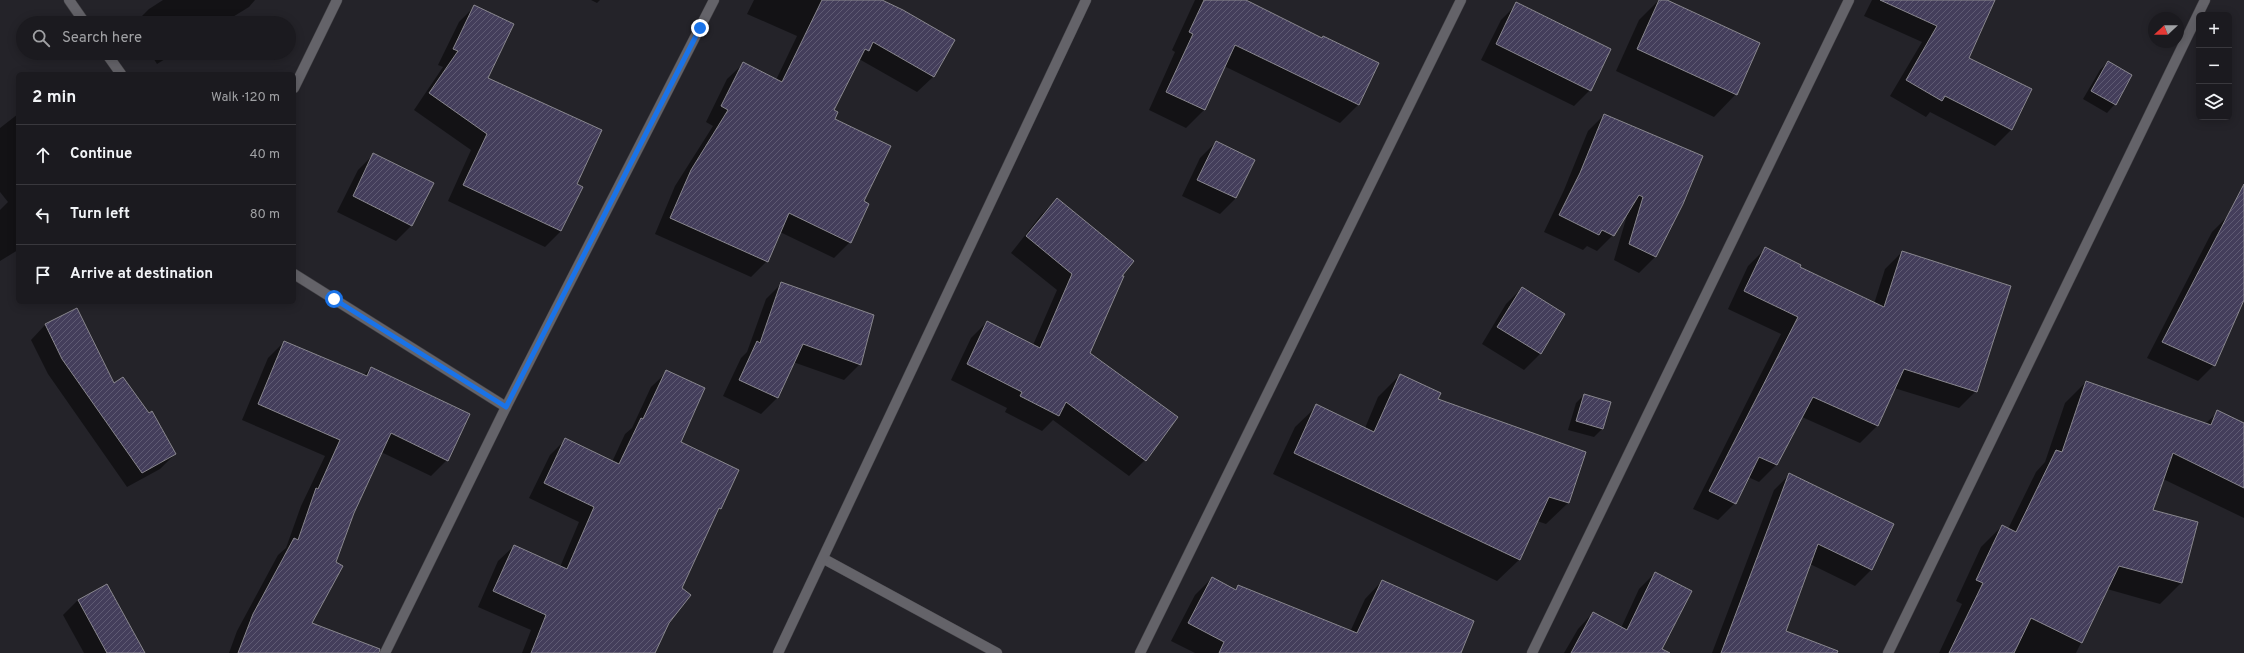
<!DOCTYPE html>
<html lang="en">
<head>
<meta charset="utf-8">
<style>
  body { margin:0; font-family:Overpass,sans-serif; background:#28272c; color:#f1f3f6 }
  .controls { position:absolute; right:12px; top:12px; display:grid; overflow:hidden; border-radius:6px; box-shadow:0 2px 10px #0003 }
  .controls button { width:36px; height:36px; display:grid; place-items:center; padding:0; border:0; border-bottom:1px solid #39383d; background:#1b1a1f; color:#f1f3f6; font:20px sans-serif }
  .compass { position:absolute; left:2148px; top:12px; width:36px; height:36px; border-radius:50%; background:#1b1a1f; box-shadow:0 2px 10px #0003; rotate:248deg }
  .stop { position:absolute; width:12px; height:12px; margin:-9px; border:3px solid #1a73e8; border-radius:50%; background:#fff }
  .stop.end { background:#1a73e8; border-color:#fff; box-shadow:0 1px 4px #0008 }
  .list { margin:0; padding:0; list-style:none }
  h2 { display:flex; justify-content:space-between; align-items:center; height:52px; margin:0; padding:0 16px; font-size:17px }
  h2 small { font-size:13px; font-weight:400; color:#a0a1a4 }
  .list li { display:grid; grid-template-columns:26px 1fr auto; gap:12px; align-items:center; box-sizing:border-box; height:60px; padding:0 16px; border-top:1px solid #39383d }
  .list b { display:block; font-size:15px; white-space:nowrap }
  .list em { font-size:13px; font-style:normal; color:#a0a1a4 }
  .icon { flex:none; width:22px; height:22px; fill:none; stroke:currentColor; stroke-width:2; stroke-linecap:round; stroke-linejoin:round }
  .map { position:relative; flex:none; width:2244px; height:653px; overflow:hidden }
  .search { position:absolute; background:#1b1a1f; box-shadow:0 2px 10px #0003; left:16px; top:16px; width:280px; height:44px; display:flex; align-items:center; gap:10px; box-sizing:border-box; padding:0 14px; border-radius:22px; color:#a0a1a4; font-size:15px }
  .panel { position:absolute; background:#1b1a1f; box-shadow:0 2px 10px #0003; left:16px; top:72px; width:280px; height:232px; border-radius:6px }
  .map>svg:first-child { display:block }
</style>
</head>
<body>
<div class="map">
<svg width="2244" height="653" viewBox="0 0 2244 653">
  <defs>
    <pattern id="building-hatch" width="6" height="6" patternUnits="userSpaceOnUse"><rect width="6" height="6" fill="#443e5b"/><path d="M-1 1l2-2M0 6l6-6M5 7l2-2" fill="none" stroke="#5f5a73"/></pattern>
  </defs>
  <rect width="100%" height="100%" fill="#242329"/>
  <g fill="#0007">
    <polygon points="163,0 255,0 249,7 223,23 135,23 149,9"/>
    <polygon points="591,0 600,0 597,3"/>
    <polygon points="754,0 879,0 954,40 933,77 917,92 859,59 833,110 850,242 834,258 780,232 767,261 751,277 655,234 675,186 713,126 706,122 727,79 743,64 776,80 797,36 747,14"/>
    <polygon points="1195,0 1250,0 1249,3 1321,39 1323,37 1378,63 1358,105 1340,123 1224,66 1204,110 1186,128 1149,110 1175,52 1172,50"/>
    <polygon points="1659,0 1665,0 1736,94 1714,117 1616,71 1639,20"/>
    <polygon points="1872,0 1993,0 1968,58 2030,90 2011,130 1995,146 1930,112 1926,117 1890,96 1922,42 1864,16"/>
    <polygon points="1517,4 1590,90 1574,106 1481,60 1501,20"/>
    <polygon points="475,6 487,78 576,184 581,187 561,231 545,247 448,201 471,150 414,110 443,67 438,65 459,22"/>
    <polygon points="150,53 175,53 157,64"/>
    <polygon points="2108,62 2115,104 2107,113 2083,99 2100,70"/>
    <polygon points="18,114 18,250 0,261 0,210 8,202 0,192 0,128"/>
    <polygon points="1604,115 1682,204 1655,257 1639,273 1614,260 1628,212 1613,235 1597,251 1587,246 1583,250 1544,232 1564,190 1588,131"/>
    <polygon points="1216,142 1253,160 1236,198 1220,214 1182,196 1200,158"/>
    <polygon points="374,154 412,225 396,241 337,212 358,170"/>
    <polygon points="1057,199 1121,276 1089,353 1145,460 1129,476 1053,420 1042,431 1005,412 1007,408 951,380 971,338 987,322 1033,345 1057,290 1011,253 1041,215"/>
    <polygon points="2228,216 2244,224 2244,290 2214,365 2198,381 2147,358 2212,232"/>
    <polygon points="1765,249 1799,268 1874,304 1885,269 1902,252 1976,391 1959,408 1894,388 1877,426 1860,443 1802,417 1776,465 1759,482 1748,477 1735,503 1718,520 1693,509 1781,334 1728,309 1748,266"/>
    <polygon points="782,283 860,364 844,380 793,362 777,398 761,414 723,396 741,358 747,352 766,299"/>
    <polygon points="1522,288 1564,315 1540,354 1524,370 1482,344 1506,304"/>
    <polygon points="76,309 114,385 175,454 160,469 127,487 48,374 31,340 45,325"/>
    <polygon points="284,342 363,376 371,368 447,460 431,476 381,452 353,513 311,624 352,653 229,653 237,631 278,555 286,548 301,506 325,456 242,420 268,358"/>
    <polygon points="667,372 680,442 720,508 716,512 681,589 668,622 654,653 522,653 531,630 478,607 498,561 514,546 560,567 579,522 529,498 550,455 565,440 612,462 625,434 632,428 651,387"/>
    <polygon points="1400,375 1437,400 1585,452 1568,503 1546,524 1537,521 1519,560 1497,581 1273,474 1295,427 1317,406 1365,428 1378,397"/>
    <polygon points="2086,382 2205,424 2218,412 2244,424 2244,518 2163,479 2152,510 2181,583 2160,604 2107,589 2076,653 1939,653 1962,604 1956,601 1981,547 2002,526 2008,529 2036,472 2045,462 2065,403"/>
    <polygon points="1584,395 1610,403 1602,429 1594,437 1568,430 1576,403"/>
    <polygon points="1790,474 1893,524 1871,570 1855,586 1810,564 1784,631 1833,653 1712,653 1774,490"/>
    <polygon points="1655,573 1661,650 1668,653 1564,653 1578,629 1593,613 1621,628 1639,589"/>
    <polygon points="1212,578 1235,590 1238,587 1350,632 1365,599 1382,581 1460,653 1195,653 1171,641 1195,595"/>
    <polygon points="78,600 144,653 84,653 63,615"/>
  </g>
  <g fill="url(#building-hatch)" stroke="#89878e">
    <polygon points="822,0 882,0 903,10 955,40 934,77 873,42 869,51 865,49 834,110 838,112 835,119 891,146 864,201 869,204 851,243 789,213 768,262 670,218 691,170 728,110 721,106 743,62 782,82"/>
    <polygon points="1204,0 1246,0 1322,38 1323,36 1379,63 1359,105 1235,45 1205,110 1166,92 1193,34 1189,32"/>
    <polygon points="1659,0 1667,0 1760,43 1737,95 1637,49"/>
    <polygon points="1880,0 1995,0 1969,58 2032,89 2012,130 1945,96 1942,101 1906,80 1937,26"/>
    <polygon points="1516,2 1611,49 1591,91 1496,44"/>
    <polygon points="474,5 514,24 488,78 602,130 577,184 583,187 561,231 463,185 487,134 429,93 458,51 453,49"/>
    <polygon points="2108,61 2132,75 2116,105 2091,91"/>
    <polygon points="1604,114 1703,156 1683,204 1656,257 1629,244 1643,197 1639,195 1614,236 1602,230 1599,235 1559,215 1580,173"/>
    <polygon points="1216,141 1255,160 1236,198 1197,180"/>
    <polygon points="373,153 434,183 412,226 353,196"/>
    <polygon points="2244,184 2244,300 2215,366 2162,342"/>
    <polygon points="1057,198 1134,261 1122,276 1124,276 1090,353 1178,417 1146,461 1066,402 1059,416 1020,396 1022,392 967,364 987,321 1040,348 1072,274 1026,236"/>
    <polygon points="1765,247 1801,265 1800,267 1884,307 1902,251 2011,286 1977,392 1904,369 1878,426 1813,397 1777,465 1759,457 1736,504 1709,491 1798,317 1744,291"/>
    <polygon points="781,282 874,315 861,365 803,344 778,398 739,380 757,341 760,343"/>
    <polygon points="1522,287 1565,314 1541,354 1497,327"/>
    <polygon points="77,308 114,383 123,377 149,413 152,411 176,454 142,473 62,359 45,324"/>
    <polygon points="284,341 367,376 371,367 470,414 448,461 391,433 354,513 336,562 343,566 312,623 380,649 379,653 238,653 253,614 294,538 298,540 316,488 318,489 340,440 258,404"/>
    <polygon points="666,370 705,388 681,442 739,470 721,509 719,508 682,588 691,595 669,623 655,653 531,653 546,615 493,591 514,545 567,569 594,507 544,483 565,438 619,464 641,418 643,419"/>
    <polygon points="1400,374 1441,393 1438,399 1586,452 1569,503 1549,497 1520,560 1294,453 1316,404 1374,432"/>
    <polygon points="2086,381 2211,425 2217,410 2244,423 2244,488 2173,453 2153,510 2198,522 2182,583 2119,566 2082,643 2031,618 2014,653 1949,653 1983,583 1976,580 2002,525 2016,532 2056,450 2062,452"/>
    <polygon points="1584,394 1611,402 1603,429 1576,421"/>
    <polygon points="1789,473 1894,524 1872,570 1818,544 1786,631 1838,651 1837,653 1721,653"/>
    <polygon points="1655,572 1692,591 1662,649 1670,653 1571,653 1593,612 1627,630"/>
    <polygon points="1212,577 1236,590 1238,585 1357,633 1382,580 1474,621 1461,653 1219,653 1224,642 1188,623"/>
    <polygon points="107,584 145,653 107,653 78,600"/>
  </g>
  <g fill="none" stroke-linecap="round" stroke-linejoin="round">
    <g stroke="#424145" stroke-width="11">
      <g id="minor">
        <polyline points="69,0 85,23"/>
        <polyline points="106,53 121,74"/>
        <polyline points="294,88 337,0"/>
        <polyline points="294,274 506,407"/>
        <polyline points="824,559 997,653"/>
        <polyline points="385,653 506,407 714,0"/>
        <polyline points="778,653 1086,0"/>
        <polyline points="1140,653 1461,0"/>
        <polyline points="1532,653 1849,0"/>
        <polyline points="1888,653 2205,0"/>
      </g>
    </g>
    <use href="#minor" stroke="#646369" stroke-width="10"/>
  </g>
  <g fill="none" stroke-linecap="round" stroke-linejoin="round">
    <polyline stroke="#1a73e8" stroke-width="5" points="334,299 506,407 700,28"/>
  </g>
</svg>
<div class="controls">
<button>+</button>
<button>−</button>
<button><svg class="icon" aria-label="layers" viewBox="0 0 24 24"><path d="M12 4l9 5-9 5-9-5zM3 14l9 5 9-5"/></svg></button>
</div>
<svg class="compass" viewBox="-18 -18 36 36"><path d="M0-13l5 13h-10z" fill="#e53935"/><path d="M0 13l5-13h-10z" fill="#a0a1a4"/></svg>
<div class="stop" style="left:334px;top:299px"></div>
<div class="stop end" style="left:700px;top:28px"></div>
<div class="search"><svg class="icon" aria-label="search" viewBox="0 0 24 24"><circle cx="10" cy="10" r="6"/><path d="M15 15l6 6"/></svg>Search here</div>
<section class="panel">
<h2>2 min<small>Walk · 120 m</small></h2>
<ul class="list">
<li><svg class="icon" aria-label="ahead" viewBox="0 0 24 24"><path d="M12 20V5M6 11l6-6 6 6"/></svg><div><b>Continue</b></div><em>40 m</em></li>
<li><svg class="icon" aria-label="left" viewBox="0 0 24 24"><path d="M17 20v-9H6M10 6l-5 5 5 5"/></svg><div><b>Turn left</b></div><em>80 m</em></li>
<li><svg class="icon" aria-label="arrive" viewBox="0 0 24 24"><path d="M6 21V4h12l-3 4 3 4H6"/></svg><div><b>Arrive at destination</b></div></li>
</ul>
</section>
</div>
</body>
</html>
